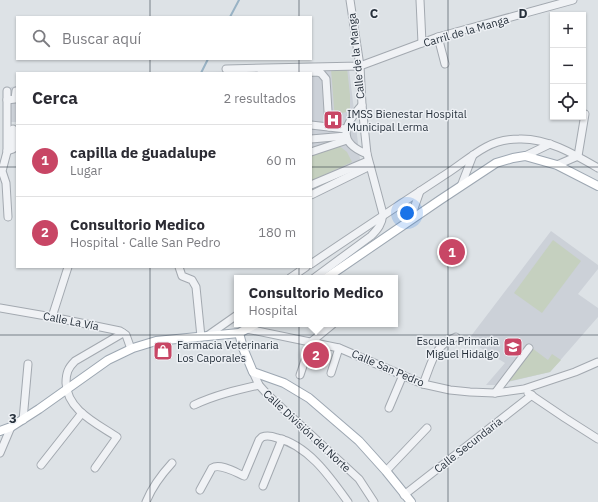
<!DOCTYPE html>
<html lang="es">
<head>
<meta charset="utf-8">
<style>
  body { margin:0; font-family:"IBM Plex Sans",sans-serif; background:#f2f2f3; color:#2b2b33 }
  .controls { position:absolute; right:12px; top:12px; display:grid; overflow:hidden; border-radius:0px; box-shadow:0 1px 3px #0004 }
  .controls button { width:36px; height:36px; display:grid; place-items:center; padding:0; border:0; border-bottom:1px solid #e1e1e2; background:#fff; color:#2b2b33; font:20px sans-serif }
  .you { position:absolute; left:407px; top:213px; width:14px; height:14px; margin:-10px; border:3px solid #fff; border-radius:50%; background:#1a73e8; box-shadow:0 0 0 6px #1a73e833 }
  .badge { display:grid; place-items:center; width:26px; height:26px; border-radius:50%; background:#c84665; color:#fff; font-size:13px; font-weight:700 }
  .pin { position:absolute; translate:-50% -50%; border:2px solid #fff; box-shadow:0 1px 4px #0006 }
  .popup { position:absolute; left:234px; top:275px; width:164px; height:52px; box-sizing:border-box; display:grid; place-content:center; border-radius:0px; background:#fff; filter:drop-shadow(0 1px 3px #0005); font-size:13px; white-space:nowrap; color:#7c7c81 }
  .popup b { font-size:15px; color:#2b2b33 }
  .popup::after { content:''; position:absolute; left:50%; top:100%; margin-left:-8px; border:8px solid transparent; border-top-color:#fff }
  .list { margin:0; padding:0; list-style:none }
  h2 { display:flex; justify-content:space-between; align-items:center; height:52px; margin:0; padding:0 16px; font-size:17px }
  h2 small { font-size:13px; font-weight:400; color:#7c7c81 }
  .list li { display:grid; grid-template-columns:26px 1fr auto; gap:12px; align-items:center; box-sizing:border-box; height:72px; padding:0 16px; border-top:1px solid #e1e1e2 }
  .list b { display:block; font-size:15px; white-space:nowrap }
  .list p { margin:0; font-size:13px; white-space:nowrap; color:#7c7c81 }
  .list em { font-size:13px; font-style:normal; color:#7c7c81 }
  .icon { flex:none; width:22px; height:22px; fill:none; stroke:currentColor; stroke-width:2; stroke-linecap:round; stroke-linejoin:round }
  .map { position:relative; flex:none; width:598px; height:502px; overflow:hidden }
  .search { position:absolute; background:#fff; box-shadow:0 1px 3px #0004; left:16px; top:16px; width:296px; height:44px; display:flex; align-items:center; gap:10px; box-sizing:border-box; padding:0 14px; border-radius:0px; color:#7c7c81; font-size:15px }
  .panel { position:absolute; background:#fff; box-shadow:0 1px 3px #0004; left:16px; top:72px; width:296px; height:196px; border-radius:0px }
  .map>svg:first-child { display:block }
</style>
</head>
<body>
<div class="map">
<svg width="598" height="502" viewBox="0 0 598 502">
  <rect width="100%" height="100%" fill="#dde2e6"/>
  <g fill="#ccd1d8">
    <polygon points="349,69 361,168 311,191 311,73 204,73 205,72"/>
    <polygon points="17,86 17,150 16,150 16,122 9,122 9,89 11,87"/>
    <polygon points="551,231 598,265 598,269 578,294 598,308 598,317 550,372 496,385 486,385 505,363 468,340"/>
  </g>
  <g fill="#c5d0bf">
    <polygon points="347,68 350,95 350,109 346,112 342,113 339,119 335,120 331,69"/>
    <polygon points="338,145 347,152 352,162 311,181 311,151"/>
    <polygon points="553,240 581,261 542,313 514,293"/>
    <polygon points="532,348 548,360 552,354 561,360 550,372 506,382"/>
  </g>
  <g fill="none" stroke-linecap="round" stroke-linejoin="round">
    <g stroke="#99b3c5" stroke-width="2">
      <polyline points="230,17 239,0"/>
      <polyline points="201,73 208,59"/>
    </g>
    <g stroke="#a3a9b0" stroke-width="9">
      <g id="minor">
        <polyline points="420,0 422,43"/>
        <polyline points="438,37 445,64"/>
        <polyline points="226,69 360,66 438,37 573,0"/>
        <polyline points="261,73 317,72 321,73 326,79 329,127"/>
        <polyline points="7,91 7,152 2,171 6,183 8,217"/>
        <polyline points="7,100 15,99 16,91"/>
        <path d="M362,105C344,125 336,142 367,154"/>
        <polyline points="311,125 346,129"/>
        <polyline points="311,139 346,136"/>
        <polyline points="7,151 13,149 13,129"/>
        <polyline points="311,152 347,140"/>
        <polyline points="525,156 550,144"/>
        <polyline points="557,165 578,156 585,114"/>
        <polyline points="311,185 368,161"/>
        <polyline points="461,186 473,155"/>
        <polyline points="311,195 370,166"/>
        <polyline points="410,220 420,191"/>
        <path d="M311,264C355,234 399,205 443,176C458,167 471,155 486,147C495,142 508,139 519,139C547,138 574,154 598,168"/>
        <polyline points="179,267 182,276 192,280 196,287 201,337"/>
        <polyline points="290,278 306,267"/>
        <path d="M314,278L371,236C378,229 382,224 383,214L367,154L362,105L360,66L350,0"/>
        <polyline points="0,308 52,317 120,331 126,335 131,349"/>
        <polyline points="52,317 68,267"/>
        <polyline points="247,329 339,348 423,384 450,390 470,392 495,393 524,389 575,372 598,362"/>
        <polyline points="207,336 237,315"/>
        <polyline points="253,372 259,385 268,395 359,479 374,502"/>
        <polyline points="331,373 339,348"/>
        <polyline points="300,375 311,342 333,324"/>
        <path d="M423,384C432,363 433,346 456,337"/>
        <polyline points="495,393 529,348"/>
        <polyline points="528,393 565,418 598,439"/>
        <path d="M194,405C215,395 237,390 259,385"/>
        <polyline points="389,408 403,375"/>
        <polyline points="23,420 28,364"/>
        <polyline points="0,453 11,427"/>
        <polyline points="41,465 82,413"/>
        <path d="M95,468L117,437C96,423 67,410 66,383C66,373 68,368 75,361L123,333"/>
        <polyline points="386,471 427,428"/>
        <polyline points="263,486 282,439"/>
        <path d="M200,490L212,468C220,463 235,472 244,476L259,440L262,437C267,435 272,436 277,438C308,445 330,477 348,502"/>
        <polyline points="404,495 532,395"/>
        <path d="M146,502C152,487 161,475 172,463"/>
      </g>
    </g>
    <g stroke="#9da7b2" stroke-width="10">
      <g id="major">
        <polyline points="326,278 440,200 496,163 513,158 525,156 557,165 598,186"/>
        <polyline points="239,333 243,348 253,372 284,383 309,398 359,441 386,471 411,502"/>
        <polyline points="0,431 11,427 39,409 108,360 133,348 156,341 239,333 256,324"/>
      </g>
    </g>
    <use href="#minor" stroke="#f0f2f5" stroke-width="7"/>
    <use href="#major" stroke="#fff" stroke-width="8"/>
  </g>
  <path fill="none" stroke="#27313c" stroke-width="1" stroke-opacity="0.55" d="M150,0V17M299,0V17M448,0V502M150,59V73M299,59V73M0,167H17M311,167H598M150,267V502M299,267V502M0,335H598"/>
  <defs>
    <g id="hospital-square" transform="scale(1)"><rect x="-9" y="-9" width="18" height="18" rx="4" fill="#c84665" stroke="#edf0f4"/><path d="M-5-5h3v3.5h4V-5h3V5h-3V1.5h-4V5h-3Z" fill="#fff"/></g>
    <g id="school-square" transform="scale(1)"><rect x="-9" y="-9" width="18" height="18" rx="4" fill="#c84665" stroke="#edf0f4"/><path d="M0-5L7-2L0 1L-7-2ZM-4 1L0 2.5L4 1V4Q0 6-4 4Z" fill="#fff"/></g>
    <g id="shop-square" transform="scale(1)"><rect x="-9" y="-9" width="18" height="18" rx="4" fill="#c84665" stroke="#edf0f4"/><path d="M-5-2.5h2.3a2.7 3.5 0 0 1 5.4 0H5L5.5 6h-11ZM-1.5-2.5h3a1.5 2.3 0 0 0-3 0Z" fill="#fff"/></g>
  </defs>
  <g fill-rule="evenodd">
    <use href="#hospital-square" x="333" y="120"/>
    <use href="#school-square" x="513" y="347"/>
    <use href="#shop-square" x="163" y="351"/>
  </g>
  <g text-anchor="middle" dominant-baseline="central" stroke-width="3" stroke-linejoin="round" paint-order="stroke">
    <g font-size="11" fill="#27313c" stroke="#edf0f4">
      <text transform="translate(466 31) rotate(-16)">Carril de la Manga</text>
      <text transform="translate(356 56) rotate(-96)">Calle de la Manga</text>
      <text transform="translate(71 321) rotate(11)">Calle La Vía</text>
      <text transform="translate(388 368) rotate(23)">Calle San Pedro</text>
      <text transform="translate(307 431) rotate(43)">Calle División del Norte</text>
      <text transform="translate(468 445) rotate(-38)">Calle Secundaria</text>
    </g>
    <g font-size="11" fill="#27313c" stroke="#edf0f4" text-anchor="start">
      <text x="347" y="114">IMSS Bienestar Hospital<tspan x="347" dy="13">Municipal Lerma</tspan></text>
      <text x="499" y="341" text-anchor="end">Escuela Primaria<tspan x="499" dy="13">Miguel Hidalgo</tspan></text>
      <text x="177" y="345">Farmacia Veterinaria<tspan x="177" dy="13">Los Caporales</tspan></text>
    </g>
  </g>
  <g font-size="13" text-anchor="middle" font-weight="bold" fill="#27313c" stroke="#edf0f4" stroke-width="3" stroke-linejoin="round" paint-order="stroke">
    <text x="374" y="18">C</text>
    <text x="523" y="18">D</text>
    <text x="13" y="423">3</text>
  </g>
</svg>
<div class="controls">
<button>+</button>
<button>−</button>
<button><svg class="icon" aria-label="locate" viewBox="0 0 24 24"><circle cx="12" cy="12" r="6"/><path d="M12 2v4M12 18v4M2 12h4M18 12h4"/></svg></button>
</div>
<div class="you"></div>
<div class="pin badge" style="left:452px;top:252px">1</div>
<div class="pin badge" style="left:316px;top:355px">2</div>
<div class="popup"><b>Consultorio Medico</b>Hospital</div>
<div class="search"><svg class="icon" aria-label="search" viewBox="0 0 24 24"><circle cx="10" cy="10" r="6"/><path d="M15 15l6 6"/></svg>Buscar aquí</div>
<section class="panel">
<h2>Cerca<small>2 resultados</small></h2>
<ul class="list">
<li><span class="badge">1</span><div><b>capilla de guadalupe</b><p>Lugar</p></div><em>60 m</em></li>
<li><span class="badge">2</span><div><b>Consultorio Medico</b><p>Hospital · Calle San Pedro</p></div><em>180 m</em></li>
</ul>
</section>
</div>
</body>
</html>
